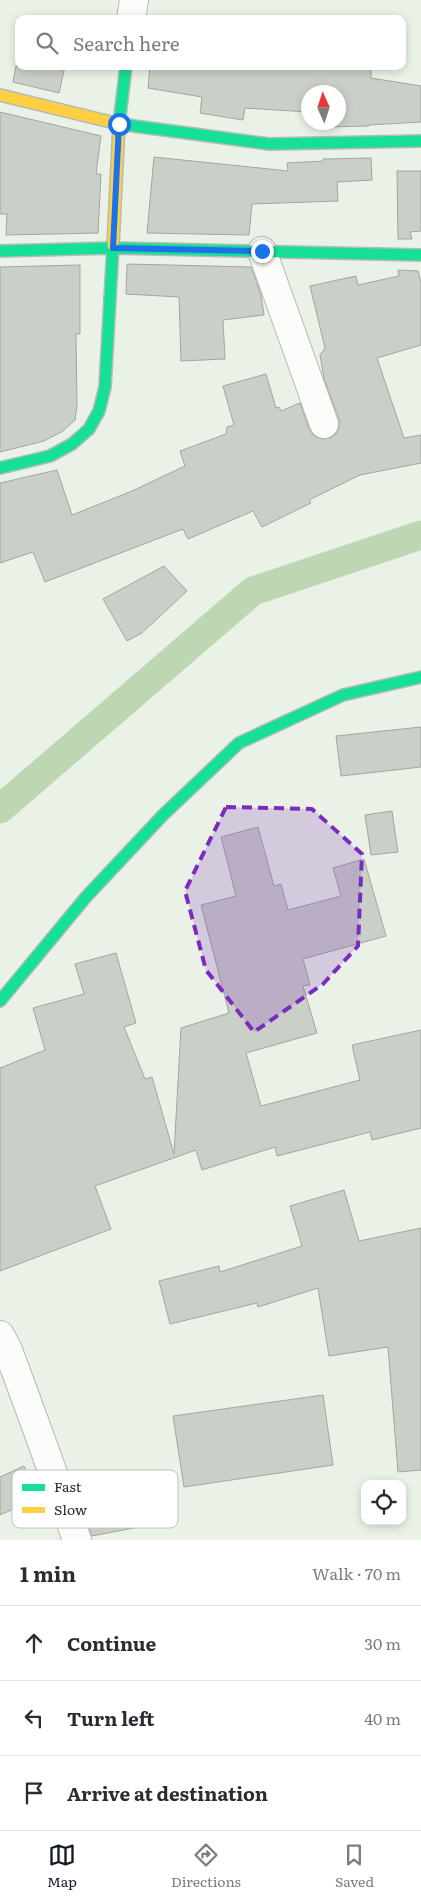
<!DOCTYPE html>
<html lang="en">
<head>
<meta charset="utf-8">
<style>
  body { margin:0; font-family:Literata,serif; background:#f2f2f3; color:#2b2b33 }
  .controls { position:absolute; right:15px; bottom:15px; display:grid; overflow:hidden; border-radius:10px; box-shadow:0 2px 8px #0003 }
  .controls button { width:45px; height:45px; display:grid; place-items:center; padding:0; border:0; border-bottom:1px solid #e1e1e2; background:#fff; color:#2b2b33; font:25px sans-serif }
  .compass { position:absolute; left:301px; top:85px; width:45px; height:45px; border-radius:50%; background:#fff; box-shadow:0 2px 8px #0003; rotate:357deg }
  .stop { position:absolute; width:15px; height:15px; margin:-11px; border:4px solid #1a73e8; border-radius:50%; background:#fff }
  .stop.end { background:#1a73e8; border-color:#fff; box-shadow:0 1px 5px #0008 }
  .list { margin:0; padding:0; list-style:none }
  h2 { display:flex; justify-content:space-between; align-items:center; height:65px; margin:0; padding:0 20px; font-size:21px }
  h2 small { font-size:16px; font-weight:400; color:#7c7c81 }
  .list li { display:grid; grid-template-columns:32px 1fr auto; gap:15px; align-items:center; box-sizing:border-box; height:75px; padding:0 20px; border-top:1px solid #e1e1e2 }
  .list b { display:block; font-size:19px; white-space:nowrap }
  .list em { font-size:16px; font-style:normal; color:#7c7c81 }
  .icon { flex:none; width:28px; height:28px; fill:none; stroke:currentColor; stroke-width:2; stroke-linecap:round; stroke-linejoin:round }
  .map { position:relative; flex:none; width:421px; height:1540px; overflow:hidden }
  .search { position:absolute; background:#fff; box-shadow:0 2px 8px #0003; left:15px; right:15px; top:15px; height:55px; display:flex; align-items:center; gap:12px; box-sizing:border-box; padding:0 18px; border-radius:10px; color:#7c7c81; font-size:19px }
  .sheet { height:290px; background:#fff }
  nav { display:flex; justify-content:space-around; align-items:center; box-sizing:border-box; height:70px; border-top:1px solid #e1e1e2; background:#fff; font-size:14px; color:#7c7c81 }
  nav a { display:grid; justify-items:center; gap:2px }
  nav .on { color:#111827 }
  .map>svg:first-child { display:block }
</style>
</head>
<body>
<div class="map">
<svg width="421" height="1540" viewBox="0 0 421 1540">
  <rect width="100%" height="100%" fill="#eaf2e7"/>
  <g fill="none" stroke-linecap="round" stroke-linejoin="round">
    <polyline stroke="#bdd7b2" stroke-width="29" points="0,809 253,591 421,535"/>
  </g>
  <g fill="#cacfc7" stroke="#a1a79f">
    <polygon points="16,66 65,66 59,93 13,82"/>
    <polygon points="150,66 371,66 371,78 421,86 421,122 369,125 369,126 324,127 324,122 338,122 338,92 308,92 308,112 245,108 243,120 200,113 202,97 148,88"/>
    <polygon points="0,112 101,136 96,174 101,174 98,233 6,235 7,214 0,214"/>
    <polygon points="154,157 288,171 287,163 323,161 323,159 371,158 372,180 337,182 338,201 252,204 249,235 147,233"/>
    <polygon points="397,171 421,171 421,231 410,232 412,239 398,239"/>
    <polygon points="127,264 251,267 261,295 264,315 223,320 225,359 181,361 179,297 126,294"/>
    <polygon points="80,265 80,334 76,334 77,406 75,420 63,431 44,441 0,452 0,267"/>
    <polygon points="398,270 418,271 421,283 421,345 377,358 404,438 421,435 421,463 360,475 309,500 311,503 262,527 253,511 188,539 183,529 45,582 33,552 0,563 0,483 57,470 72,515 132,491 185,466 180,451 226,434 227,427 234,425 223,386 266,374 276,408 279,407 281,411 300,403 309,429 314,436 322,439 330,438 336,434 339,427 339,419 324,379 320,355 325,348 310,286 356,276 358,285 399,276"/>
    <polygon points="164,566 187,591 142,633 127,641 103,599"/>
    <polygon points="421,727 421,767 341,776 336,736"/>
    <polygon points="392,811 398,852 371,855 365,815"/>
    <polygon points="258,827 274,886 281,884 288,910 341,896 333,868 364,859 386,936 303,959 310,985 303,986 317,1033 246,1053 261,1106 360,1080 352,1045 421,1030 421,1128 372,1140 370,1132 277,1156 275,1147 202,1170 196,1150 95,1186 111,1229 0,1271 0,1068 45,1050 33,1008 84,994 75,964 116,953 136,1023 124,1027 145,1079 152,1077 174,1154 181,1028 229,1013 201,905 236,896 221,837"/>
    <polygon points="344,1190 359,1241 421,1228 421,1470 398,1472 388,1347 329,1356 318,1288 258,1307 257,1303 170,1324 159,1281 219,1266 220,1272 302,1246 290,1206"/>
    <polygon points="323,1395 333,1465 184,1487 173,1416"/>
    <polygon points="24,1466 38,1498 0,1515 0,1477"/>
    <polygon points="159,1493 165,1522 92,1536 83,1508"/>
  </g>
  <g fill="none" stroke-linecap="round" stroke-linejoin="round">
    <g stroke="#b5bbb3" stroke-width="30">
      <g id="street">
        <polyline points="131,19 134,0"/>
        <polyline points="262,251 324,424"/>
        <polyline points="0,1335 8,1350 36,1426 77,1540"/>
      </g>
    </g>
    <g stroke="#b5bbb3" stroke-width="14">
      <g id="fast">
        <polyline points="126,66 119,124 269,144 421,141"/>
        <polyline points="0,251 113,248 421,255"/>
        <polyline points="0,468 50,456 72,444 89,429 99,411 105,387 113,245"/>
        <polyline points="0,1001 86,897 163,815 239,743 343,695 421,677"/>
      </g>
    </g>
    <g stroke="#b5bbb3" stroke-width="14">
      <polyline id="slow" points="0,95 119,124 113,245"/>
    </g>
    <use href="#street" stroke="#fcfdfb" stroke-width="28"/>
    <use href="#fast" stroke="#16e098" stroke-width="11"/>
    <use href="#slow" stroke="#ffcf43" stroke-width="11"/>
  </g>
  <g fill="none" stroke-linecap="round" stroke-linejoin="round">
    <polyline stroke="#1a73e8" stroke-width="6" points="119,124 113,248 262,251"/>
  </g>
  <path fill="#7b2cbf" fill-opacity="0.2" stroke="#7b2cbf" stroke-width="4" stroke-dasharray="10 6" stroke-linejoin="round" d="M226,807L312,809L362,854L358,946L323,984L254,1032L206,970L185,891Z"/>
  <rect x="12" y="1470" width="166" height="58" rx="8" fill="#fff" stroke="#bec0be" stroke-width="1"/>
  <rect x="22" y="1484" width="23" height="7" fill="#16e098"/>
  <rect x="22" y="1507" width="23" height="6" fill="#ffcf43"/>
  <g font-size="14" fill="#272c25">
    <text x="54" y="1492">Fast</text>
    <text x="54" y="1515">Slow</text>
  </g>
</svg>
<div class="controls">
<button><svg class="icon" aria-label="locate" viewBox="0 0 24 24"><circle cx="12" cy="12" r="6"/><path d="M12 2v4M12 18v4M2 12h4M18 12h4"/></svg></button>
</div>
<svg class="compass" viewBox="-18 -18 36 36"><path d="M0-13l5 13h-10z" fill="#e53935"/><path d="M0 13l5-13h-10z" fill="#7c7c81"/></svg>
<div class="stop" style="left:119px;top:124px"></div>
<div class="stop end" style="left:262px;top:251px"></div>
<div class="search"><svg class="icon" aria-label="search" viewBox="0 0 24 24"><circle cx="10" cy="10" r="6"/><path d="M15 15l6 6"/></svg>Search here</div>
</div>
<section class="sheet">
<h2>1 min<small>Walk · 70 m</small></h2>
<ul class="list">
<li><svg class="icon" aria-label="ahead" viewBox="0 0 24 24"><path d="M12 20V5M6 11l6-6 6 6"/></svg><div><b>Continue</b></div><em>30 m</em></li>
<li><svg class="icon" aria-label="left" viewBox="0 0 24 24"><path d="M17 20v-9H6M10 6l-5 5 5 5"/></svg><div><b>Turn left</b></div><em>40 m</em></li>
<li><svg class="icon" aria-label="arrive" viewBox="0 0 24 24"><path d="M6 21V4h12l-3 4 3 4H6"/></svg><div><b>Arrive at destination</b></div></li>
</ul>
</section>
<nav>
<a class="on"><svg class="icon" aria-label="map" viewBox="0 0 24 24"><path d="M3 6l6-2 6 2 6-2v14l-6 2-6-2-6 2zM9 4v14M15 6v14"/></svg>Map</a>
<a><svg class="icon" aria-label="directions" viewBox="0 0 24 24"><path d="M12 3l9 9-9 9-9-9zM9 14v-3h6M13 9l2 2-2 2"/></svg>Directions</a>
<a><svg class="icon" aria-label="saved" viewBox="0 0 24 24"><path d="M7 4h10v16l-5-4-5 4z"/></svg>Saved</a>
</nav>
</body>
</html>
